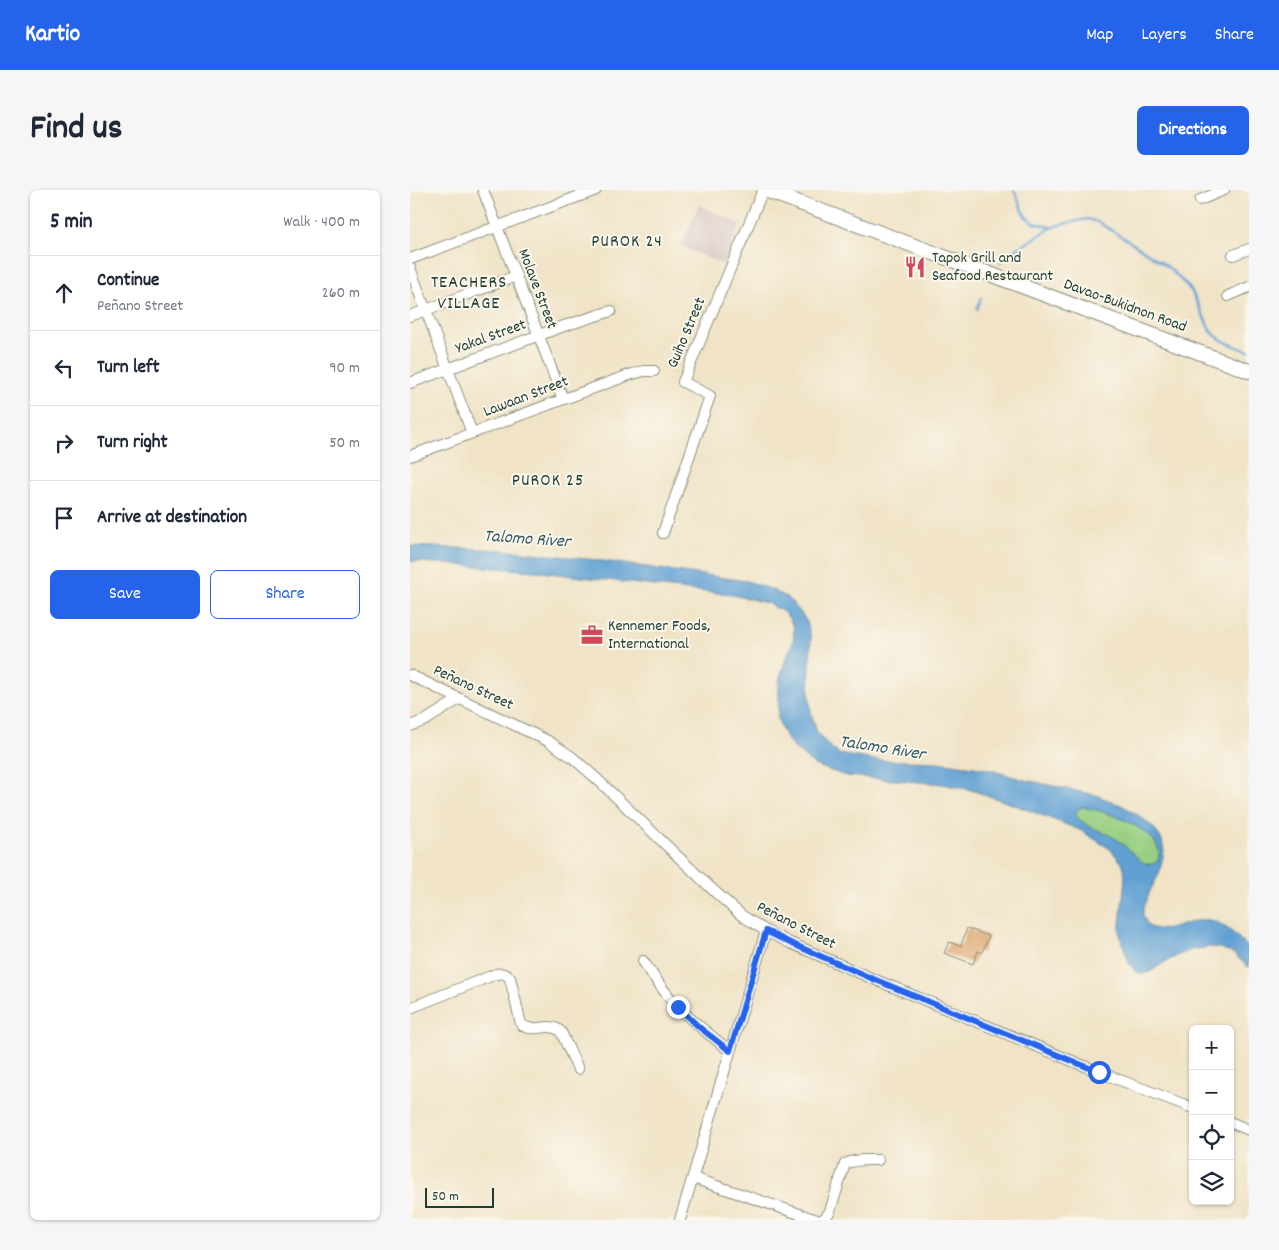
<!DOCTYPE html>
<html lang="en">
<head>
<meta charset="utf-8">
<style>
  body { margin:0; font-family:Dekko,sans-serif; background:#f6f6f7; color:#1f2937 }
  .controls { position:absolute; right:15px; bottom:15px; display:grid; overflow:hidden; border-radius:8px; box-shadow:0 1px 4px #0004 }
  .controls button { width:45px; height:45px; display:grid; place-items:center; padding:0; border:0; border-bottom:1px solid #e0e1e3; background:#fff; color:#1f2937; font:25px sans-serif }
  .scale { position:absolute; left:15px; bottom:12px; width:69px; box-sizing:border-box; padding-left:5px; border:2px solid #1f3d34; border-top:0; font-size:14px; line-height:18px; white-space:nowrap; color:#1f3d34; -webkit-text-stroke:4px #fbf7ec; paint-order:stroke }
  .stop { position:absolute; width:15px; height:15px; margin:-11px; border:4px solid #2563eb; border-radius:50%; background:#fff }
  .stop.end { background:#2563eb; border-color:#fff; box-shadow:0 1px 5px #0008 }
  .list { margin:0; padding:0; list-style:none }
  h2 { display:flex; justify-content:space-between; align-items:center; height:65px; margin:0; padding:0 20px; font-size:21px }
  h2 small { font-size:16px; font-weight:400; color:#747a83 }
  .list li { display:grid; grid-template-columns:32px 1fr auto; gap:15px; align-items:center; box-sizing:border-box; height:75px; padding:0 20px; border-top:1px solid #e0e1e3 }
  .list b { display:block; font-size:19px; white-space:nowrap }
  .list p { margin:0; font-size:16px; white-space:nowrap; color:#747a83 }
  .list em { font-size:16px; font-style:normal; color:#747a83 }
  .actions { display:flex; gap:10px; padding:15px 20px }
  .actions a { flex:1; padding:11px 0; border:1px solid #2563eb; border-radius:8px; text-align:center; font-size:18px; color:#2563eb }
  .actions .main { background:#2563eb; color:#fff }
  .icon { flex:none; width:28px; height:28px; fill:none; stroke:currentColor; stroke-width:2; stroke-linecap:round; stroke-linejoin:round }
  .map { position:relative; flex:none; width:839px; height:1030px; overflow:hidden; border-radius:8px }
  header { display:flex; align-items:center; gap:30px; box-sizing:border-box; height:70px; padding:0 25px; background:#2563eb; color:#fff }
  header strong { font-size:24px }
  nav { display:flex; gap:28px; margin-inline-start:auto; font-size:18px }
  .intro { display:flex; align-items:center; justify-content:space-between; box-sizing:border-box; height:120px; padding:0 30px }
  h1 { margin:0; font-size:35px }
  .button { padding:12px 22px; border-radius:8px; background:#2563eb; color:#fff; font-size:18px; font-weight:700 }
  main { display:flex; gap:30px; padding:0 30px }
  aside { flex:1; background:#fff; border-radius:8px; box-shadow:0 1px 4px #0004 }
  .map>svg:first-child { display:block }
</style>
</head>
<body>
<header>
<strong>Kartio</strong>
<nav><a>Map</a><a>Layers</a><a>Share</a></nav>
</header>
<div class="intro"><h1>Find us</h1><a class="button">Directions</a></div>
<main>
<aside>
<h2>5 min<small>Walk · 400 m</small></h2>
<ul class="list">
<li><svg class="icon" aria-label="ahead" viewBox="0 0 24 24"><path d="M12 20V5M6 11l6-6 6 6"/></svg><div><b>Continue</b><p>Peñano Street</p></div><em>260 m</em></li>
<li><svg class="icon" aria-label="left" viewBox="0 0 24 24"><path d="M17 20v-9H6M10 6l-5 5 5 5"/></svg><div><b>Turn left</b></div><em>90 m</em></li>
<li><svg class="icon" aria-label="right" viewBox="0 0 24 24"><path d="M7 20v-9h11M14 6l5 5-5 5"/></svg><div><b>Turn right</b></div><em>50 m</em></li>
<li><svg class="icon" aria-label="arrive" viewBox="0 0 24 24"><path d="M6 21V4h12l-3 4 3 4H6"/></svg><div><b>Arrive at destination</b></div></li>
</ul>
<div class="actions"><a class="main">Save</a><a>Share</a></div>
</aside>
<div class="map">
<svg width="839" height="1030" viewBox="0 0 839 1030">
  <rect width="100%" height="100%" fill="#fbf7ec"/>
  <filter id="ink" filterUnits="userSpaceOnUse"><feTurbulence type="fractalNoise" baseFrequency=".02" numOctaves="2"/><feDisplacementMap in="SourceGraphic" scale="10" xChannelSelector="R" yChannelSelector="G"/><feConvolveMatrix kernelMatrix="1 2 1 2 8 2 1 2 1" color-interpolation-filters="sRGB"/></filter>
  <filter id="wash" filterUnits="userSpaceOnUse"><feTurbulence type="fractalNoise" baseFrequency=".0096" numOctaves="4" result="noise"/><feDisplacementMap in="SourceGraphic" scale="20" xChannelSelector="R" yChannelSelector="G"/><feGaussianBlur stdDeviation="1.12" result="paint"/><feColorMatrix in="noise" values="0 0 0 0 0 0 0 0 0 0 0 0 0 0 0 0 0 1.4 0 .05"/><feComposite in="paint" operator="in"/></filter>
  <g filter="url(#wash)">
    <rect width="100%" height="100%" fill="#f0e3c6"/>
    <polygon fill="#d1bfbe" points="289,15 331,34 313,75 271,56"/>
    <path fill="#98cf81" stroke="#5c865a" d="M674,617C681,619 687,620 693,622C711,627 760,648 747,672C743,674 740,675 735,674C731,673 713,653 706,649C694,641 678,639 668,628C665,624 666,621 669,618Z"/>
    <path fill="#61a0d3" stroke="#406e84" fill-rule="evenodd" d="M0,356L95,360L186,370L337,391L361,399L378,408L388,419L397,432L401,448L399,503L401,522L407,542L417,554L429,564L465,570L529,572L578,579L611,589L686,605L713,616L731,627L744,638L752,650L754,662L749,684L740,701L733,720V726L738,736C759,747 779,727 800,730C815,733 829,748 839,758V778L824,764L813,759L801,757L781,760L769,765L755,772L740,782L732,784L726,782L719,773L710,745V732L715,689L714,678L712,673L700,659L670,640L605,615L561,600L532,594L436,586L404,575L385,559L377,549L371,538L368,528L369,490L376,468L383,452L384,438L379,428L372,421L357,413L318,404L277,400L123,381L0,371ZM674,617C681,619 687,620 693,622C711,627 760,648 747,672C743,674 740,675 736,674C731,673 713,653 706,649C694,641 678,639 668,628C665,624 666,621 669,618Z"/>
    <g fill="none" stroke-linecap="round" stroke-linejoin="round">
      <g stroke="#61a0d3" stroke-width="2.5">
        <polyline points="604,0 615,26 624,33 641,37"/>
        <path d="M589,73L599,64L643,37L652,34L677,29L688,32L719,51L758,77L781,100L800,140C810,152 825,156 839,161"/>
        <polyline points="567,119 571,108"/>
      </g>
    </g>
    <g id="blocks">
      <polygon fill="#d89a5d" points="557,738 579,746 572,763 568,761 563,774 534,763 539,752 551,756"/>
    </g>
  </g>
  <g filter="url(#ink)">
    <use href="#blocks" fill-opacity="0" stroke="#88907d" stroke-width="1"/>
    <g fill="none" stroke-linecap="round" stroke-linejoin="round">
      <g stroke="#88907d" stroke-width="12">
        <g id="minor">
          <polyline points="73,0 153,209"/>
          <polyline points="790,10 814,0"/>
          <polyline points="823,65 839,59"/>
          <polyline points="0,69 186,0"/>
          <polyline points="0,78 62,243"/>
          <polyline points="818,106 839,97"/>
          <polyline points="0,126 106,86"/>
          <polyline points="0,193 151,137 201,121"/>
          <polyline points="0,266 219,185 234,181 244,181"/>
          <polyline points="253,343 300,206 273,192 353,0"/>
          <polyline points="0,485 138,551 162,567 187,589 303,700 331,725 356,741 378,752 461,788 689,882 783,918"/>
          <polyline points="0,536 16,530 49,509"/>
          <path d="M233,771C244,787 255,804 269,818C285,834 303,847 320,861"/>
          <path d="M0,818L86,784C92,783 95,783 100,788L111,834C122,845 140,830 151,842L168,879"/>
          <polyline points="820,932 839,940"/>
          <polyline points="283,988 407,1030"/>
          <polyline points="270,1030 356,741"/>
          <path d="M412,1030L416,1027L420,1021L435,974C445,969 457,970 468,970"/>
        </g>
      </g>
      <g stroke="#88907d" stroke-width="16">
        <polyline id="highway" points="355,0 839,181"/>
      </g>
      <use href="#minor" stroke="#fff" stroke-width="10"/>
      <use href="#highway" stroke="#fff" stroke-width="14"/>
    </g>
  </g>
  <g fill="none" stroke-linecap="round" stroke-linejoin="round" filter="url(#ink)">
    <polyline stroke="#2563eb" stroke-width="6" points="268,817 289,837 320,861 356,741 378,752 461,788 689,882"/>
  </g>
  <defs>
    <g id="restaurant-bare" transform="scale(1.725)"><path d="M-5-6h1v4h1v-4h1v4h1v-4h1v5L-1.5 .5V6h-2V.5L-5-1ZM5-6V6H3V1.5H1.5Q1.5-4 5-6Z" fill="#d1495b" stroke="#fbf7ec" stroke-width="2.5" paint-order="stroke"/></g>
    <g id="office-bare" transform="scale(1.725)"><path d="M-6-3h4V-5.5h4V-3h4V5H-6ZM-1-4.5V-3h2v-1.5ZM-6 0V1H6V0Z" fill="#d1495b" stroke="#fbf7ec" stroke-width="2.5" paint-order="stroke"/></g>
  </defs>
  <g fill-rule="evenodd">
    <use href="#restaurant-bare" x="505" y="77"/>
    <use href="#office-bare" x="182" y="445"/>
  </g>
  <g text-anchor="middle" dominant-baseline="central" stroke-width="4" stroke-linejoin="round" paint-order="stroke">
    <g font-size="16" fill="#1f3d34" stroke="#fbf7ec" text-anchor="start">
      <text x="522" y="68">Tapok Grill and<tspan x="522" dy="18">Seafood Restaurant</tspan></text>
      <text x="198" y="436">Kennemer Foods,<tspan x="198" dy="18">International</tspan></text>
    </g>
    <g font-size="16" fill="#1f3d34" stroke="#fbf7ec">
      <text transform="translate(127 99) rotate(69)">Molave Street</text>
      <text transform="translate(715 116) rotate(20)">Davao-Bukidnon Road</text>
      <text transform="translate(277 143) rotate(-67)">Guiho Street</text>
      <text transform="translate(81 147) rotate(-20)">Yakal Street</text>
      <text transform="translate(116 207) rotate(-21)">Lawaan Street</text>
      <text transform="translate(63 498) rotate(25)">Peñano Street</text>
      <text transform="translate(386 736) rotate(27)">Peñano Street</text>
    </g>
    <g font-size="18" letter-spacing="1" fill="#1f3d34" stroke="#fbf7ec">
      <text x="217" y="52">PUROK 24</text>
      <text x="59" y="93">TEACHERS<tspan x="59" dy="21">VILLAGE</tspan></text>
      <text x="138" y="291">PUROK 25</text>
    </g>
    <g font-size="18" font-style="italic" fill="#335b64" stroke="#fbf7ec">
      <text transform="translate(117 350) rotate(4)">Talomo River</text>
      <text transform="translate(472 559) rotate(9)">Talomo River</text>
    </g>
  </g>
</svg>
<div class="controls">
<button>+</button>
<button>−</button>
<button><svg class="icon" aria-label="locate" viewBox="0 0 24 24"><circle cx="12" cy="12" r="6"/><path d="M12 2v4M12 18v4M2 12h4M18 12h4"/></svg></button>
<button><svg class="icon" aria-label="layers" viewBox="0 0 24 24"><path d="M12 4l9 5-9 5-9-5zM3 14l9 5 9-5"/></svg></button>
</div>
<div class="scale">50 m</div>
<div class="stop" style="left:689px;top:882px"></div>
<div class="stop end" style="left:268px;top:817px"></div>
</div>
</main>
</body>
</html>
